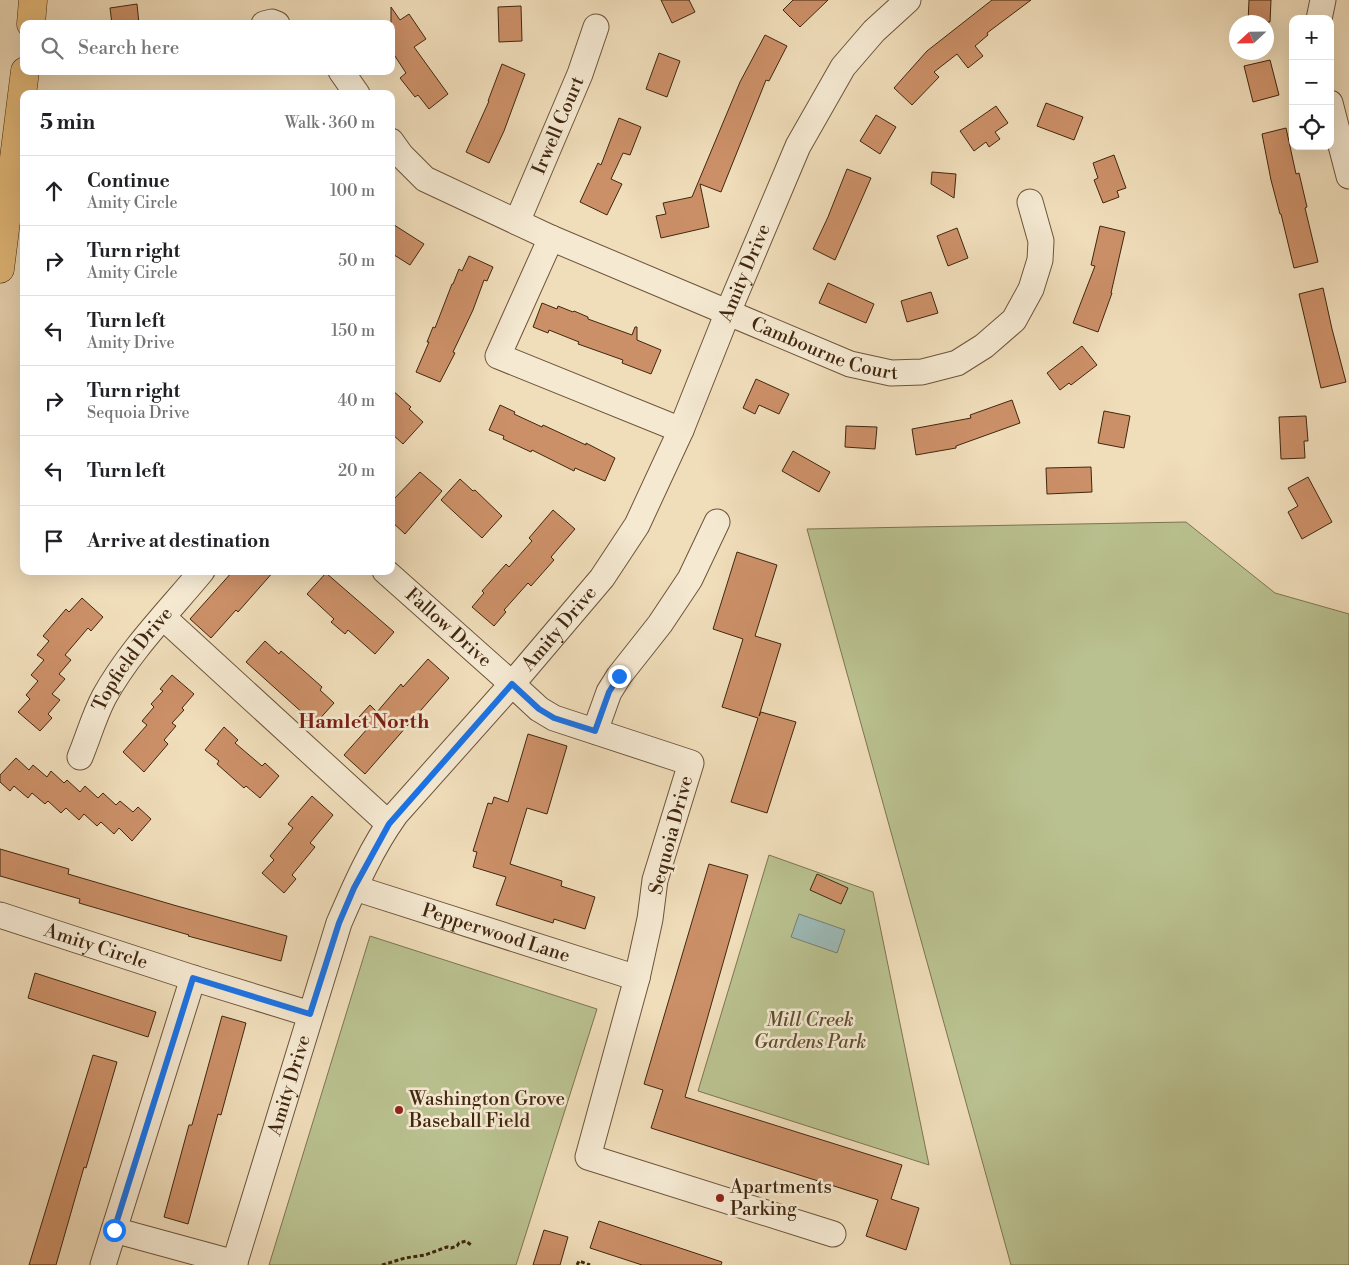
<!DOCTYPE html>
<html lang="en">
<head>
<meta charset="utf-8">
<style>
  body { margin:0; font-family:"Libre Bodoni",serif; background:#f2f2f2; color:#202124 }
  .controls { position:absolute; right:15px; top:15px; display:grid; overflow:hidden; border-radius:10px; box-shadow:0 5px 20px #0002 }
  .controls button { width:45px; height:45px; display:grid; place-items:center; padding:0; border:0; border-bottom:1px solid #e0e0e0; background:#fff; color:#202124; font:25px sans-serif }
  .compass { position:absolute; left:1229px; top:15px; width:45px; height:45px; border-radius:50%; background:#fff; box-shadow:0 5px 20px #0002; rotate:248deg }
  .stop { position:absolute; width:15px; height:15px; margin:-11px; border:4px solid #1a73e8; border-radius:50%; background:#fff }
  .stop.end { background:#1a73e8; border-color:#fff; box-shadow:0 1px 5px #0008 }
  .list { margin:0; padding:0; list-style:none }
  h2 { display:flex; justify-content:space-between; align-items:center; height:65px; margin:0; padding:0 20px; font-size:21px }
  h2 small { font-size:16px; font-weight:400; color:#757577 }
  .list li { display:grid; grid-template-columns:32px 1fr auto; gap:15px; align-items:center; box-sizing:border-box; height:70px; padding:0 20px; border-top:1px solid #e0e0e0 }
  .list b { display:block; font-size:19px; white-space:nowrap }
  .list p { margin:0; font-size:16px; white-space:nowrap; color:#757577 }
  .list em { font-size:16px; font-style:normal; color:#757577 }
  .icon { flex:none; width:28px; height:28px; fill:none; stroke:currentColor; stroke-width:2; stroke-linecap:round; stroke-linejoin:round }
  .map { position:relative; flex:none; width:1349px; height:1265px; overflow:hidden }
  .search { position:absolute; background:#fff; box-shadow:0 5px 20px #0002; left:20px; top:20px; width:375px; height:55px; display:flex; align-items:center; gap:12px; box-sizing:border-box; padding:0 18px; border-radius:10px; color:#757577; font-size:19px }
  .panel { position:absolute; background:#fff; box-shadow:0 5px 20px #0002; left:20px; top:90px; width:375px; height:485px; border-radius:10px }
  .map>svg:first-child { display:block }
</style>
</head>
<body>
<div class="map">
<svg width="1349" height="1265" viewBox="0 0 1349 1265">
  <rect width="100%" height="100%" fill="#f0ddba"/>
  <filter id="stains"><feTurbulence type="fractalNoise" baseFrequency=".004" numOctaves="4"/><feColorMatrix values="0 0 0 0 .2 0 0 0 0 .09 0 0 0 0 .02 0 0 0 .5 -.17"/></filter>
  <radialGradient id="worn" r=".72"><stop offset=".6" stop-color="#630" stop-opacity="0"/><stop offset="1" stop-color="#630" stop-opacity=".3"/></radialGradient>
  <g fill="#bac190" stroke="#7e7450">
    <polygon points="1186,522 1275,593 1349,614 1349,1265 1011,1265 807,529"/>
    <polygon points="769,855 873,892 929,1165 698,1091"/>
    <polygon points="370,936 597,1009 516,1265 269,1265"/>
  </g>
  <polygon fill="#9cbab7" stroke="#787f74" points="799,914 845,930 837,953 791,937"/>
  <g fill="#cc9068" stroke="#41270f">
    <polygon points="661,0 689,0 695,12 672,23"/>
    <polygon points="793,0 828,0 800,27 783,10"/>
    <polygon points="992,0 1031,0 987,33 988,35 975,46 983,56 968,68 957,54 934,72 939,77 912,105 894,88 927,51"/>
    <polygon points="1249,0 1271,0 1270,22 1248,22"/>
    <polygon points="137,4 139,24 112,24 110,8"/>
    <polygon points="521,6 522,41 499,42 498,7"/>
    <polygon points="391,7 400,20 409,14 426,39 414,47 448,94 429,109 418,95 415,97 400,78 406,73 391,50"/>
    <polygon points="765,35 787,46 769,81 766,80 721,192 700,184 709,227 661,238 656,216 666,214 663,203 692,197 740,82"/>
    <polygon points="659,53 680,61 667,97 646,89"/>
    <polygon points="1270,60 1279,95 1253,102 1244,66"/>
    <polygon points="502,64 525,74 504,131 489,163 466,152 489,101 488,101"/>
    <polygon points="1046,103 1083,117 1074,140 1037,126"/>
    <polygon points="996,106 1008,123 995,132 1000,139 989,147 986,142 974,151 960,131"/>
    <polygon points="876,115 896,127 880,154 860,141"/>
    <polygon points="619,118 641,127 630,155 623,153 611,179 622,184 607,215 580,202 598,163 601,165"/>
    <polygon points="1286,128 1296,174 1299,173 1307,207 1305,208 1318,262 1294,268 1281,214 1280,214 1271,180 1262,134"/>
    <polygon points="1114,155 1126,188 1117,191 1119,197 1103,203 1094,180 1098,178 1093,163"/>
    <polygon points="847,169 871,178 835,260 813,249 828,217"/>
    <polygon points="932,172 956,174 954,198 931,184"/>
    <polygon points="391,223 424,244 410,265 391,253"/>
    <polygon points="1100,226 1125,232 1111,293 1112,293 1098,332 1073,323 1095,266 1091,265"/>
    <polygon points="957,228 968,258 948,266 937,236"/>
    <polygon points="469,256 493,267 487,281 484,280 473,310 453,352 455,353 440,382 416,372 429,342 427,342 433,327 435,328 452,284 453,284 459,269 462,271"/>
    <polygon points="828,283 874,304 866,323 819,303"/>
    <polygon points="1323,288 1332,329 1346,382 1321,388 1299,294"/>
    <polygon points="931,292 938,313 907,322 901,301"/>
    <polygon points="542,303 557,309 558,306 573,312 574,311 588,317 588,319 632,335 635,327 637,327 637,340 661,350 651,374 622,363 623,360 578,344 579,342 549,330 548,333 533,327"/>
    <polygon points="1082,346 1097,365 1071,385 1069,383 1060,390 1047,373"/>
    <polygon points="756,379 789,394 779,414 759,405 755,414 743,408"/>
    <polygon points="391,389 411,407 409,409 423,422 403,444 391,433"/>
    <polygon points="1012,400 1020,423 956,446 956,448 916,455 912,429 971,418 970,415"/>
    <polygon points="500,405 515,412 514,414 542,427 543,425 586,445 586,443 615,458 605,481 575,468 574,471 532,450 531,452 503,439 504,436 489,430"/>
    <polygon points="1104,411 1130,416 1124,448 1098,443"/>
    <polygon points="1306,416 1308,441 1304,441 1305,458 1281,459 1279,417"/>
    <polygon points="846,426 877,427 875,449 845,447"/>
    <polygon points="793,451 830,472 819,492 782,471"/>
    <polygon points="1091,467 1092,492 1047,494 1046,468"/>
    <polygon points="420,472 442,491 405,534 391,521 391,502"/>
    <polygon points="1308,477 1332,522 1302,539 1288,512 1298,506 1288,488"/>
    <polygon points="460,479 473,491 475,490 502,516 482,538 441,500"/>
    <polygon points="553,510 575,529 551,557 554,560 531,586 528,583 504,610 506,612 494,626 472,607 484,593 482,591 506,564 509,567 532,541 529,538"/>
    <polygon points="737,552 777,565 755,636 781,644 759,716 761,712 796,722 767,813 731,802 758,718 722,707 743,639 713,629"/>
    <polygon points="233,571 274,571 238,612 236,610 211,638 190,619"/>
    <polygon points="326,573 394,632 375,654 348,630 345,634 331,622 334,619 307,594"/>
    <polygon points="82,598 103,617 91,631 88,628 65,655 71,660 59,674 65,679 52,694 60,700 48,714 52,718 40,731 18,712 30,699 26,695 38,681 31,675 44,660 37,655 49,641 43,636 66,609 69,612"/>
    <polygon points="265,641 279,654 281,651 304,671 322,687 320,690 334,703 315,724 246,662"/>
    <polygon points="428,659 449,678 365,774 344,755 368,728 358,718 370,705 377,712 401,684 403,687"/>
    <polygon points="172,675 194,694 182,708 184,710 172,723 176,726 164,740 168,744 144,772 123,752 147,725 142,721 154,707 151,704 163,691 160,689"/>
    <polygon points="224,727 238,740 235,743 262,766 265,763 279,776 260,798 246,786 244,788 217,764 219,761 205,750"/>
    <polygon points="528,734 567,746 547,814 527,808 510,864 562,881 561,886 595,897 585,929 554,919 553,923 496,905 506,877 473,867 477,852 473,851 488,803 492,804 494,797 508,802"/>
    <polygon points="16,758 29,770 33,765 47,777 51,771 64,783 67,780 80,792 85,786 98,798 103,793 116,805 120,801 133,812 138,807 151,819 132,841 119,828 114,834 101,822 97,826 84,814 79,820 66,808 61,813 48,801 45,804 32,793 28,798 14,786 10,791 0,782 0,775"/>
    <polygon points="312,796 333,815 310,843 315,847 292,875 296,879 284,893 262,873 274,860 270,856 293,828 288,824"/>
    <polygon points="0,849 69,869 68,874 177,906 287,936 281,961 188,936 189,935 79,903 80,899 0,876"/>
    <polygon points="709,864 748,875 685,1097 902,1165 891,1199 919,1208 906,1250 866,1236 878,1200 651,1128 663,1090 644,1084"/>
    <polygon points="817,874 848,888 841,904 810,890"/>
    <polygon points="35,973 156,1012 148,1037 28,998"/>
    <polygon points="222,1016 246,1023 221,1115 218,1114 188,1224 164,1217 189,1125 192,1125"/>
    <polygon points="93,1055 117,1062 86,1168 84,1167 56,1265 29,1265"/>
    <polygon points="599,1221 722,1262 721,1265 642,1265 590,1248"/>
    <polygon points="544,1230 568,1237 560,1265 533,1265"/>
  </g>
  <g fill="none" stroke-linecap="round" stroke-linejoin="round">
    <g stroke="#6d543a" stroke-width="27">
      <g id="minor">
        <polyline points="1319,19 1323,0"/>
        <polyline points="264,24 272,22 277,24"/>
        <polyline points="341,71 357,94"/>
        <polyline points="1330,103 1349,176"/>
        <path id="s1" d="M391,141L401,155L425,179L551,238L850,364L891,373L922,372L957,363L984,346L1014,320L1031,289L1040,260L1041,241L1030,202"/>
        <path id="s2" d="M517,222L580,74L596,27"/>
        <polyline points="551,238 498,356 681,430"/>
        <path id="s3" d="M385,571L512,684L539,709L554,718L691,763L655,880L650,919L637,978L588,1157L833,1234"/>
        <polyline points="164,618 389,824"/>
        <polyline points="595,731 609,692 619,676 660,624 690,579 717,522"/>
        <path id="s4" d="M80,757C88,738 94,716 104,697C130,650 168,612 202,571"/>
        <path id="s5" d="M355,888L637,978"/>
        <path id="s6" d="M0,915L193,978L310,1014"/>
        <polyline points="114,1230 235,1263"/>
        <polyline points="103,1265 193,978"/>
        <path id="s7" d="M234,1265L339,923C355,886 372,847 396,814L512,684L602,578L637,525L681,430L728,312L798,146L843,67L874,31L908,0"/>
      </g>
    </g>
    <g stroke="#41270f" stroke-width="29">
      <g id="major">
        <polyline points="31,24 33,0"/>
        <polyline points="0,269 25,71"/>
      </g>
    </g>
    <g stroke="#41270f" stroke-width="3" stroke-dasharray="4 2.5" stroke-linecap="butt">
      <polyline points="382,1265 405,1258 425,1255 447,1247 451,1248 457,1246 459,1243 466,1241 471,1245"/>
      <polyline points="577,1265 579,1261 590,1265"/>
    </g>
    <use href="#minor" stroke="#f5e9d2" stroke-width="25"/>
    <use href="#major" stroke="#e8be7d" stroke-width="28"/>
  </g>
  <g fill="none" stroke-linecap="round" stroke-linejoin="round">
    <polyline stroke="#1a73e8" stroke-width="6" points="114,1230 193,978 310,1014 339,923 354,888 389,824 512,684 539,709 554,718 595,731 609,692 619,676"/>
  </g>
  <g fill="#8f2418" stroke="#f5e9d2" stroke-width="2">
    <circle cx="399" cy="1110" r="5"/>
    <circle cx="720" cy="1198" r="5"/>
  </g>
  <g text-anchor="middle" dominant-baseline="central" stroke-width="5" stroke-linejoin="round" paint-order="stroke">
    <g font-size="19" fill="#41270f" stroke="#f5e9d2">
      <text stroke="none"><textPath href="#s2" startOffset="105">Irwell Court</textPath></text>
      <text stroke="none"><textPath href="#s7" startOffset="1132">Amity Drive</textPath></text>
      <text stroke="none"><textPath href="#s1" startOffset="486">Cambourne Court</textPath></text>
      <text stroke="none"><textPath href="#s3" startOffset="85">Fallow Drive</textPath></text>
      <text stroke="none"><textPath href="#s7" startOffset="728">Amity Drive</textPath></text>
      <text stroke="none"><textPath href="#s4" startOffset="112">Topfield Drive</textPath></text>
      <text transform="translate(671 835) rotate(-75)">Sequoia Drive</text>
      <text stroke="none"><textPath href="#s5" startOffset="148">Pepperwood Lane</textPath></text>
      <text stroke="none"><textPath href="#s6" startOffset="101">Amity Circle</textPath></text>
      <text stroke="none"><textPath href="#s7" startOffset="188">Amity Drive</textPath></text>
    </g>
    <g font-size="19" font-style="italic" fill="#5f4e2f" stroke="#f5e9d2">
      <text x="810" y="1020">Mill Creek<tspan x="810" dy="22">Gardens Park</tspan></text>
    </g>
    <g font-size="19" fill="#41270f" stroke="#f5e9d2" text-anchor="start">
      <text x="409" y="1099">Washington Grove<tspan x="409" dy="22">Baseball Field</tspan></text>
      <text x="730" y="1187">Apartments<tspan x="730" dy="22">Parking</tspan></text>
    </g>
    <g font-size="20" font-weight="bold" fill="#7a1f14" stroke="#f5e9d2">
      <text x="364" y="722">Hamlet North</text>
    </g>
  </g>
  <rect width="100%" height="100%" filter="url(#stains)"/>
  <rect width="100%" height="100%" fill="url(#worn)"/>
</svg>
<div class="controls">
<button>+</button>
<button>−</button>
<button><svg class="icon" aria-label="locate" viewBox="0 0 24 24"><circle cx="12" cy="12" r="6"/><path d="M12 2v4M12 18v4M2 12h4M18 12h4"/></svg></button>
</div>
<svg class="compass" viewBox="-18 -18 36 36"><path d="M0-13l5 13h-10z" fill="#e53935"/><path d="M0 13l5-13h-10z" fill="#757577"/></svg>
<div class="stop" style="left:114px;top:1230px"></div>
<div class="stop end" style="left:619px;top:676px"></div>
<div class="search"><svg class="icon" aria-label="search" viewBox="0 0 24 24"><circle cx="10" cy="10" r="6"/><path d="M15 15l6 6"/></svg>Search here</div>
<section class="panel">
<h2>5 min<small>Walk · 360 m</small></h2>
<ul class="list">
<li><svg class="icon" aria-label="ahead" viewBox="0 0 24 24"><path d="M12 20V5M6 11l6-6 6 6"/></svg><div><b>Continue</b><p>Amity Circle</p></div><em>100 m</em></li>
<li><svg class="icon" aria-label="right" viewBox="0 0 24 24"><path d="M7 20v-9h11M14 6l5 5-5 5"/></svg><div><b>Turn right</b><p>Amity Circle</p></div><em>50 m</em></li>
<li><svg class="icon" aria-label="left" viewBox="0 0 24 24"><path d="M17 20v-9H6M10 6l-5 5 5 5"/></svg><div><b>Turn left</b><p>Amity Drive</p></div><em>150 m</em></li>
<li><svg class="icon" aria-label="right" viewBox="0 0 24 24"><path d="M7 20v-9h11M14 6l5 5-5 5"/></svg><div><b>Turn right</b><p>Sequoia Drive</p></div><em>40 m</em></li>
<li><svg class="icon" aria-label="left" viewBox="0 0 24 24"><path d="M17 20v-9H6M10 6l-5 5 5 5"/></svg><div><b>Turn left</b></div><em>20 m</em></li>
<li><svg class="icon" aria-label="arrive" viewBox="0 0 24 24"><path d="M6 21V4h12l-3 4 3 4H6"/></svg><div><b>Arrive at destination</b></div></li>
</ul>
</section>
</div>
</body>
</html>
